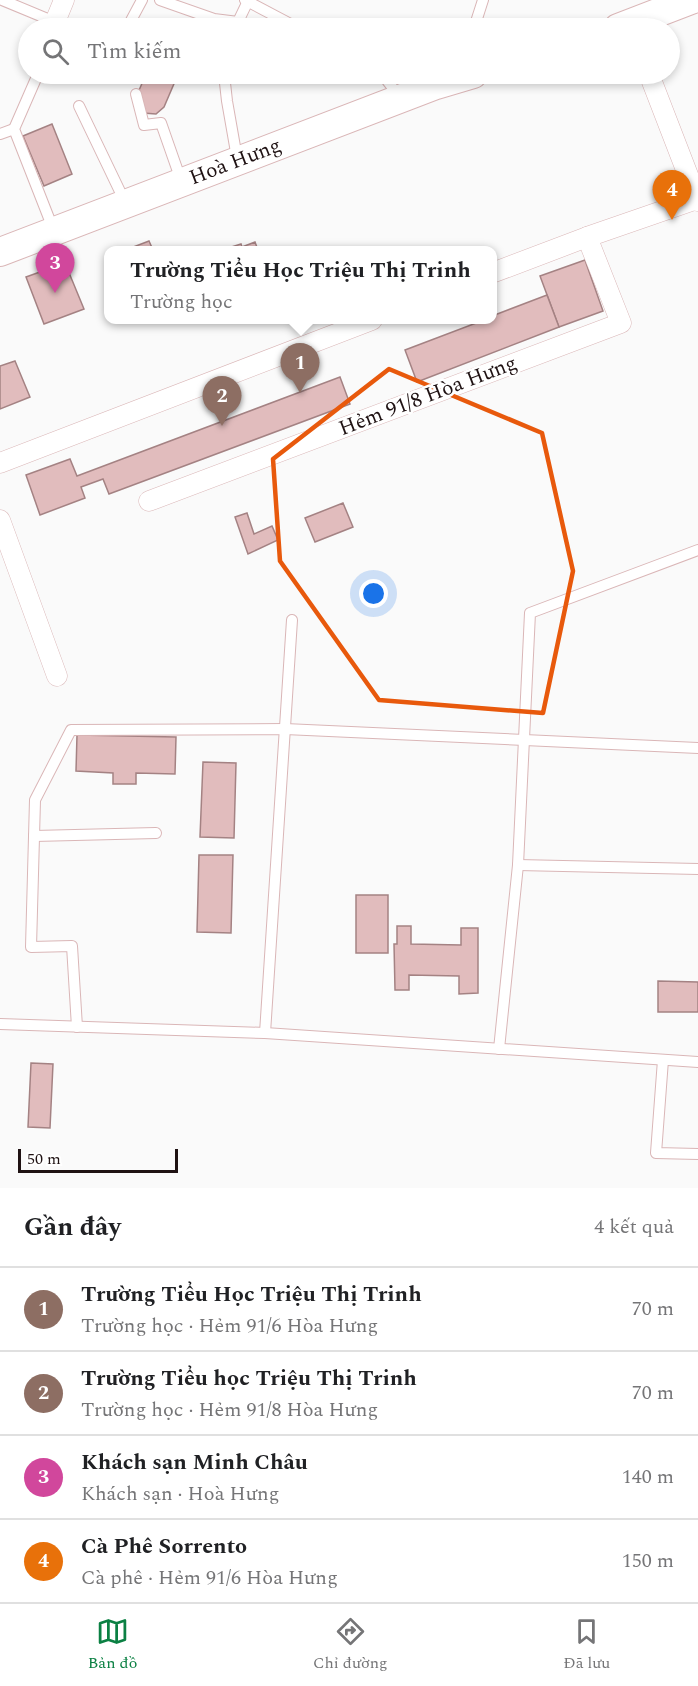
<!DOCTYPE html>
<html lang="vi">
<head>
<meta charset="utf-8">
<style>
  body { margin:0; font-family:Spectral,serif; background:#f6f6f6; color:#202124 }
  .scale { position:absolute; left:18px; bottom:15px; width:160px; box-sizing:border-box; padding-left:6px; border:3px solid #1f1213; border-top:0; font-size:16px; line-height:21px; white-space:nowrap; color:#1f1213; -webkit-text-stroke:4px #fff; paint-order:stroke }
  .you { position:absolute; left:374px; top:594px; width:21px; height:21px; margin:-15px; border:4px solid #fff; border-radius:50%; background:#1a73e8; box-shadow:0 0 0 9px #1a73e833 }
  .badge { display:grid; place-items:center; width:39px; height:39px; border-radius:50%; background:#0b8043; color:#fff; font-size:20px; font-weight:700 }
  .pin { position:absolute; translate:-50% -50px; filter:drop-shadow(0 2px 3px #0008) }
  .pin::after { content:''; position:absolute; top:32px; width:21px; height:18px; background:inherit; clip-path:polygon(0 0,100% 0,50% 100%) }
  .popup { position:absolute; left:104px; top:246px; width:393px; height:78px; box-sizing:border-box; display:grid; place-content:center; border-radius:12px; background:#fff; filter:drop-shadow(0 2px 4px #0005); font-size:20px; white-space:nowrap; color:#757577 }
  .popup b { font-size:22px; color:#202124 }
  .popup::after { content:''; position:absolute; left:50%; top:100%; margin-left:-12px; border:12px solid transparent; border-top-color:#fff }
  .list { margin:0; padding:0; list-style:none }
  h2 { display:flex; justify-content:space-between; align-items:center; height:78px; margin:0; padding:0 24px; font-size:26px }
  h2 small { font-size:20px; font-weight:400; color:#757577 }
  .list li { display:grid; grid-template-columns:39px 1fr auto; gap:18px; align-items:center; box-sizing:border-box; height:84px; padding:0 24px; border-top:2px solid #e0e0e0 }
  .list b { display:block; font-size:22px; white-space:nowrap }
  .list p { margin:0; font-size:20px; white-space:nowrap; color:#757577 }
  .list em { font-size:20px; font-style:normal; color:#757577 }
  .icon { flex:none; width:33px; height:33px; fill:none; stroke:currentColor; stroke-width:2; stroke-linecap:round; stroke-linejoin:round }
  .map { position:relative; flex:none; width:698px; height:1188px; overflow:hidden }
  .search { position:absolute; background:#fff; box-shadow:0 3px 9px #0003; left:18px; right:18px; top:18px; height:66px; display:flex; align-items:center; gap:15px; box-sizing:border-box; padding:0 21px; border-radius:33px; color:#757577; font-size:22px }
  .sheet { height:414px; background:#fff }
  nav { display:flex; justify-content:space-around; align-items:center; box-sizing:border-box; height:84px; border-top:2px solid #e0e0e0; background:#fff; font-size:16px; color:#757577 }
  nav a { display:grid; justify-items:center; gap:3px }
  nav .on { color:#0b8043 }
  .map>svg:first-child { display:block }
</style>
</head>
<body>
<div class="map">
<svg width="698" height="1188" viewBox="0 0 698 1188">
  <rect width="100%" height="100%" fill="#fafafa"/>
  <g fill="#e1bcbd" stroke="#a48283" stroke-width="1.5">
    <polygon points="146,74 167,74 176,79 164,107 156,114 143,113 137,95"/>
    <polygon points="52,124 72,174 44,186 23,136"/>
    <polygon points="149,241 153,250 129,250 128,249"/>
    <polygon points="255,242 258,250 222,250 241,244 242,247"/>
    <polygon points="585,260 603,311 559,327 540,276"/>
    <polygon points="65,263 84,309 44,324 26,277"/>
    <polygon points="547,295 559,327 417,382 405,350 484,320 492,320 492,316"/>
    <polygon points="15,361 30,397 0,409 0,366"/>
    <polygon points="340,377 350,404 109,494 103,479 81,487 85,498 40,515 26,475 70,459 77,476"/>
    <polygon points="343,503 353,527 315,542 305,518"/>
    <polygon points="247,513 254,534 272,526 278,540 248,554 235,517"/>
    <polygon points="77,735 176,737 175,774 136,773 136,784 113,784 113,773 76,771"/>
    <polygon points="203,762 236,763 234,838 200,837"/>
    <polygon points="199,855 233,855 231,933 197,932"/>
    <rect x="356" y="895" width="32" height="58"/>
    <polygon points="397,926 411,926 411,944 461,945 461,928 478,928 478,993 459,994 459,976 409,975 409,990 395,990 394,944 397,944"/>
    <polygon points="658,981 698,982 698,1012 658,1012"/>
    <polygon points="31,1063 53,1064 50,1128 28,1127"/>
  </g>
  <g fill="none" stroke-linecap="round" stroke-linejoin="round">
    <g stroke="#dab6b7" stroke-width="12">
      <g id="lane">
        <polyline points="2,0 55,22 58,26"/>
        <polyline points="160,0 214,19 238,22"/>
        <polyline points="245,0 298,28"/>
        <polyline points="127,28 142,0"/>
        <polyline points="235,28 248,1"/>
        <polyline points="474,28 483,0"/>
        <polyline points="38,74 14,129 54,231"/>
        <polyline points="224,74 227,101 237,158"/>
        <polyline points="382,74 399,96"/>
        <polyline points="136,94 144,125 161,123 182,183"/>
        <polyline points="79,106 126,204"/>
        <polyline points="0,134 14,129"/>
        <polyline points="34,836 156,833"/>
        <polyline points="518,865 698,869"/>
        <polyline points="0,1024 265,1033 698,1062"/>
        <polyline points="77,1027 72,946 31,947 35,800 71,730 285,729 698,748"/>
        <polyline points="265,1033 292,620"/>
        <polyline points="499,1049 518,865 530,613 698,550"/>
        <polyline points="663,1060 656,1153 698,1154"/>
      </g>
    </g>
    <g stroke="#dab6b7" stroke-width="21">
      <g id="street">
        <polyline points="55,22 64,0"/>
        <polyline points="649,74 698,201"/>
        <polyline points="492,273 587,237 697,199"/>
        <polyline points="0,463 372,320"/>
        <polyline points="149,501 621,323 587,237"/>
        <polyline points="0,520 57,676"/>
      </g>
    </g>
    <g stroke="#dab6b7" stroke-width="30">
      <g id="secondary">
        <polyline points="618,28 691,0"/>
        <path id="s1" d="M0,252L436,85L473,74"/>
      </g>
    </g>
    <use href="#lane" stroke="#fff" stroke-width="10"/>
    <use href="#street" stroke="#fff" stroke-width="20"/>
    <use href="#secondary" stroke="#fff" stroke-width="28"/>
  </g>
  <path fill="none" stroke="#e8590c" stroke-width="4.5" stroke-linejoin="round" d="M389,369L542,433L573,571L543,713L379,700L280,561L273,459Z"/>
  <g text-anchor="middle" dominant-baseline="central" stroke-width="5" stroke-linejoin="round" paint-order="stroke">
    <g font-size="21" fill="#1f1213" stroke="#fff">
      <text stroke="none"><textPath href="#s1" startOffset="252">Hoà Hưng</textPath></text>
      <text transform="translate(428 396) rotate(-21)">Hẻm 91/8 Hòa Hưng</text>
    </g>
  </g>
</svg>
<div class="scale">50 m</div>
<div class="you"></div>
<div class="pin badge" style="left:300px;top:393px;background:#8d6e63">1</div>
<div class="popup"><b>Trường Tiểu Học Triệu Thị Trinh</b>Trường học</div>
<div class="pin badge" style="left:222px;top:426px;background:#8d6e63">2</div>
<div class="pin badge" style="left:55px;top:293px;background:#d1479c">3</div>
<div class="pin badge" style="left:672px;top:220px;background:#e8710a">4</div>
<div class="search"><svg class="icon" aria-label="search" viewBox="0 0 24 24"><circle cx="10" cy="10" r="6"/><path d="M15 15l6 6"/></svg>Tìm kiếm</div>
</div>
<section class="sheet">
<h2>Gần đây<small>4 kết quả</small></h2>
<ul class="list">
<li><span class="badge" style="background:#8d6e63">1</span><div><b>Trường Tiểu Học Triệu Thị Trinh</b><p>Trường học · Hẻm 91/6 Hòa Hưng</p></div><em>70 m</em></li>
<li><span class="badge" style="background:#8d6e63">2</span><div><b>Trường Tiểu học Triệu Thị Trinh</b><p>Trường học · Hẻm 91/8 Hòa Hưng</p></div><em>70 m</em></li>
<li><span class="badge" style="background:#d1479c">3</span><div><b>Khách sạn Minh Châu</b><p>Khách sạn · Hoà Hưng</p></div><em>140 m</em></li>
<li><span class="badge" style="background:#e8710a">4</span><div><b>Cà Phê Sorrento</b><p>Cà phê · Hẻm 91/6 Hòa Hưng</p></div><em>150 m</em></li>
</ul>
</section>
<nav>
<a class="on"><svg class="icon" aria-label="map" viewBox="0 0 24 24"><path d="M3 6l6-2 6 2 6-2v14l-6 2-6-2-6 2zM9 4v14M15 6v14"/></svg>Bản đồ</a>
<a><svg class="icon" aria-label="directions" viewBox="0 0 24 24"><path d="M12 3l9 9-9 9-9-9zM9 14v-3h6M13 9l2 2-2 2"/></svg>Chỉ đường</a>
<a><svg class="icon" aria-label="saved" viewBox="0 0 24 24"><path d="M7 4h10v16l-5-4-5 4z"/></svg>Đã lưu</a>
</nav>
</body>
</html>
